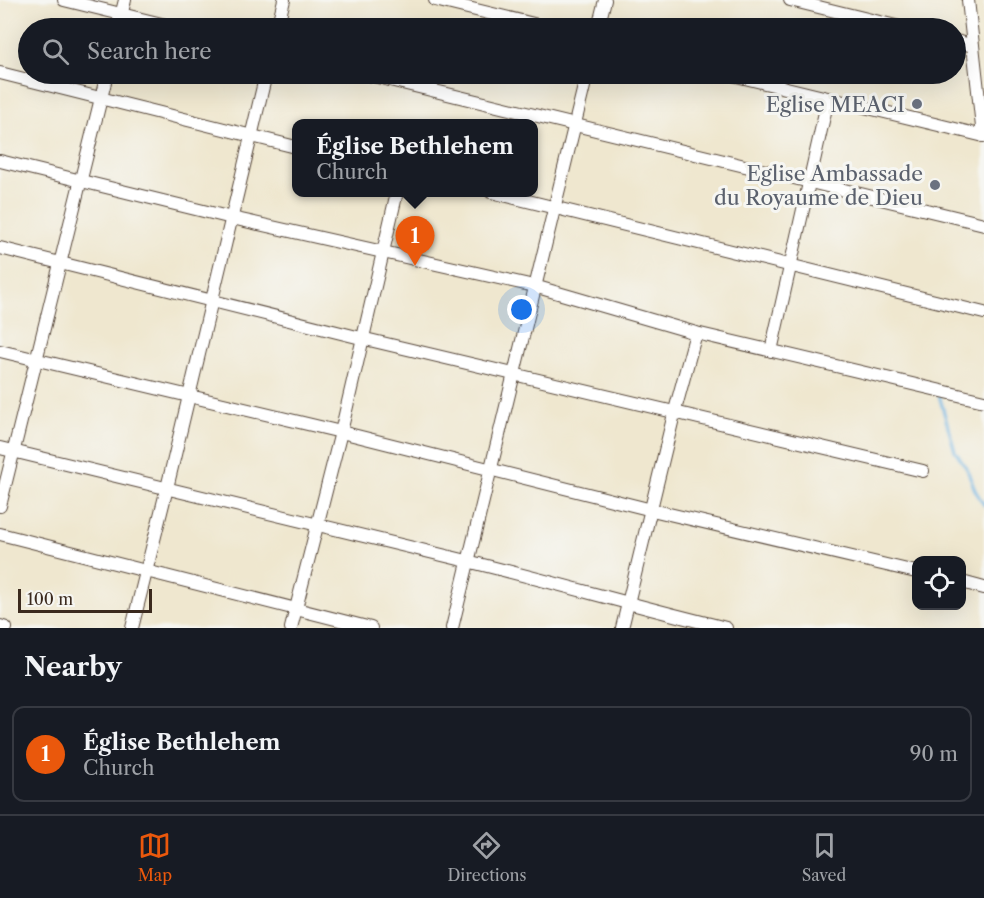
<!DOCTYPE html>
<html lang="en">
<head>
<meta charset="utf-8">
<style>
  body { margin:0; font-family:"Libre Caslon Text",serif; background:#20242c; color:#f1f3f6 }
  .controls { position:absolute; right:18px; bottom:18px; display:grid; overflow:hidden; border-radius:12px; box-shadow:0 6px 24px #0002 }
  .controls button { width:54px; height:54px; display:grid; place-items:center; padding:0; border:0; border-bottom:2px solid #363941; background:#171b24; color:#f1f3f6; font:30px sans-serif }
  .scale { position:absolute; left:18px; bottom:15px; width:134px; box-sizing:border-box; padding-left:6px; border:3px solid #3b2a1e; border-top:0; font-size:16px; line-height:21px; white-space:nowrap; color:#3b2a1e; -webkit-text-stroke:4px #f6f6f2; paint-order:stroke }
  .you { position:absolute; left:522px; top:310px; width:21px; height:21px; margin:-15px; border:4px solid #fff; border-radius:50%; background:#1a73e8; box-shadow:0 0 0 9px #1a73e833 }
  .badge { display:grid; place-items:center; width:39px; height:39px; border-radius:50%; background:#ea580c; color:#fff; font-size:20px; font-weight:700 }
  .pin { position:absolute; translate:-50% -50px; filter:drop-shadow(0 2px 3px #0008) }
  .pin::after { content:''; position:absolute; top:32px; width:21px; height:18px; background:inherit; clip-path:polygon(0 0,100% 0,50% 100%) }
  .popup { position:absolute; left:292px; top:119px; width:246px; height:78px; box-sizing:border-box; display:grid; place-content:center; border-radius:12px; background:#171b24; filter:drop-shadow(0 2px 4px #0005); font-size:20px; white-space:nowrap; color:#9ea1a6 }
  .popup b { font-size:22px; color:#f1f3f6 }
  .popup::after { content:''; position:absolute; left:50%; top:100%; margin-left:-12px; border:12px solid transparent; border-top-color:#171b24 }
  .list { margin:0; padding:0; list-style:none }
  h2 { display:flex; justify-content:space-between; align-items:center; height:78px; margin:0; padding:0 24px; font-size:26px }
  h2 small { font-size:20px; font-weight:400; color:#9ea1a6 }
  .list li { display:grid; grid-template-columns:39px 1fr auto; gap:18px; align-items:center; box-sizing:border-box; height:96px; margin:0 12px 12px; padding:0 12px; border:2px solid #363941; border-radius:12px }
  .list b { display:block; font-size:22px; white-space:nowrap }
  .list p { margin:0; font-size:20px; white-space:nowrap; color:#9ea1a6 }
  .list em { font-size:20px; font-style:normal; color:#9ea1a6 }
  .icon { flex:none; width:33px; height:33px; fill:none; stroke:currentColor; stroke-width:2; stroke-linecap:round; stroke-linejoin:round }
  .map { position:relative; flex:none; width:984px; height:628px; overflow:hidden }
  .search { position:absolute; background:#171b24; box-shadow:0 6px 24px #0002; left:18px; right:18px; top:18px; height:66px; display:flex; align-items:center; gap:15px; box-sizing:border-box; padding:0 21px; border-radius:33px; color:#9ea1a6; font-size:22px }
  .sheet { height:186px; background:#171b24 }
  nav { display:flex; justify-content:space-around; align-items:center; box-sizing:border-box; height:84px; border-top:2px solid #363941; background:#171b24; font-size:16px; color:#9ea1a6 }
  nav a { display:grid; justify-items:center; gap:3px }
  nav .on { color:#ea580c }
  .map>svg:first-child { display:block }
</style>
</head>
<body>
<div class="map">
<svg width="984" height="628" viewBox="0 0 984 628">
  <rect width="100%" height="100%" fill="#f6f6f2"/>
  <filter id="ink" filterUnits="userSpaceOnUse"><feTurbulence type="fractalNoise" baseFrequency=".0167" numOctaves="2"/><feDisplacementMap in="SourceGraphic" scale="12" xChannelSelector="R" yChannelSelector="G"/><feConvolveMatrix kernelMatrix="1 2 1 2 8 2 1 2 1" color-interpolation-filters="sRGB"/></filter>
  <filter id="wash" filterUnits="userSpaceOnUse"><feTurbulence type="fractalNoise" baseFrequency=".008" numOctaves="4" result="noise"/><feDisplacementMap in="SourceGraphic" scale="24" xChannelSelector="R" yChannelSelector="G"/><feGaussianBlur stdDeviation="1.35" result="paint"/><feColorMatrix in="noise" values="0 0 0 0 0 0 0 0 0 0 0 0 0 0 0 0 0 1.4 0 .05"/><feComposite in="paint" operator="in"/></filter>
  <g filter="url(#wash)">
    <rect width="100%" height="100%" fill="#efe7cf"/>
    <g fill="none" stroke-linecap="round" stroke-linejoin="round">
      <polyline stroke="#6ab3e2" stroke-width="3" points="939,395 955,451 967,469 975,490 984,505"/>
    </g>
  </g>
  <g filter="url(#ink)">
    <g fill="none" stroke-linecap="round" stroke-linejoin="round">
      <g stroke="#564639" stroke-width="14">
        <g id="minor">
          <polyline points="64,0 178,28"/>
          <polyline points="435,0 550,28"/>
          <polyline points="790,0 904,28"/>
          <polyline points="968,0 983,136"/>
          <polyline points="118,28 125,0"/>
          <polyline points="277,28 284,0"/>
          <polyline points="598,28 605,0"/>
          <polyline points="956,41 973,46"/>
          <polyline points="0,73 296,147"/>
          <polyline points="365,74 984,224"/>
          <polyline points="728,74 984,136"/>
          <polyline points="0,161 232,218 534,286 696,333 984,401"/>
          <polyline points="491,192 984,313"/>
          <polyline points="0,248 361,338 923,471"/>
          <polyline points="0,351 341,432 652,510 916,572"/>
          <polyline points="771,351 828,99"/>
          <path d="M0,448C155,487 311,523 467,561C553,582 639,607 726,628"/>
          <polyline points="0,506 107,74"/>
          <polyline points="0,534 371,628"/>
          <polyline points="962,582 984,588"/>
          <polyline points="0,626 6,628"/>
          <polyline points="132,628 167,488 266,74"/>
          <polyline points="291,628 341,432 397,192"/>
          <polyline points="452,628 587,74"/>
          <polyline points="622,628 674,414 696,333"/>
        </g>
      </g>
      <use href="#minor" stroke="#fff" stroke-width="12"/>
    </g>
  </g>
  <g fill="#6b7280" stroke="#f6f6f2" stroke-width="2">
    <circle cx="917" cy="104" r="6"/>
    <circle cx="935" cy="185" r="6"/>
  </g>
  <g text-anchor="middle" dominant-baseline="central" stroke-width="6" stroke-linejoin="round" paint-order="stroke">
    <g font-size="21" fill="#5b616d" stroke="#f6f6f2" text-anchor="end">
      <text x="905" y="104">Eglise MEACI</text>
      <text x="923" y="173">Eglise Ambassade<tspan x="923" dy="24">du Royaume de Dieu</tspan></text>
    </g>
  </g>
</svg>
<div class="controls">
<button><svg class="icon" aria-label="locate" viewBox="0 0 24 24"><circle cx="12" cy="12" r="6"/><path d="M12 2v4M12 18v4M2 12h4M18 12h4"/></svg></button>
</div>
<div class="scale">100 m</div>
<div class="you"></div>
<div class="pin badge" style="left:415px;top:266px">1</div>
<div class="popup"><b>Église Bethlehem</b>Church</div>
<div class="search"><svg class="icon" aria-label="search" viewBox="0 0 24 24"><circle cx="10" cy="10" r="6"/><path d="M15 15l6 6"/></svg>Search here</div>
</div>
<section class="sheet">
<h2>Nearby<small></small></h2>
<ul class="list">
<li><span class="badge">1</span><div><b>Église Bethlehem</b><p>Church</p></div><em>90 m</em></li>
</ul>
</section>
<nav>
<a class="on"><svg class="icon" aria-label="map" viewBox="0 0 24 24"><path d="M3 6l6-2 6 2 6-2v14l-6 2-6-2-6 2zM9 4v14M15 6v14"/></svg>Map</a>
<a><svg class="icon" aria-label="directions" viewBox="0 0 24 24"><path d="M12 3l9 9-9 9-9-9zM9 14v-3h6M13 9l2 2-2 2"/></svg>Directions</a>
<a><svg class="icon" aria-label="saved" viewBox="0 0 24 24"><path d="M7 4h10v16l-5-4-5 4z"/></svg>Saved</a>
</nav>
</body>
</html>
